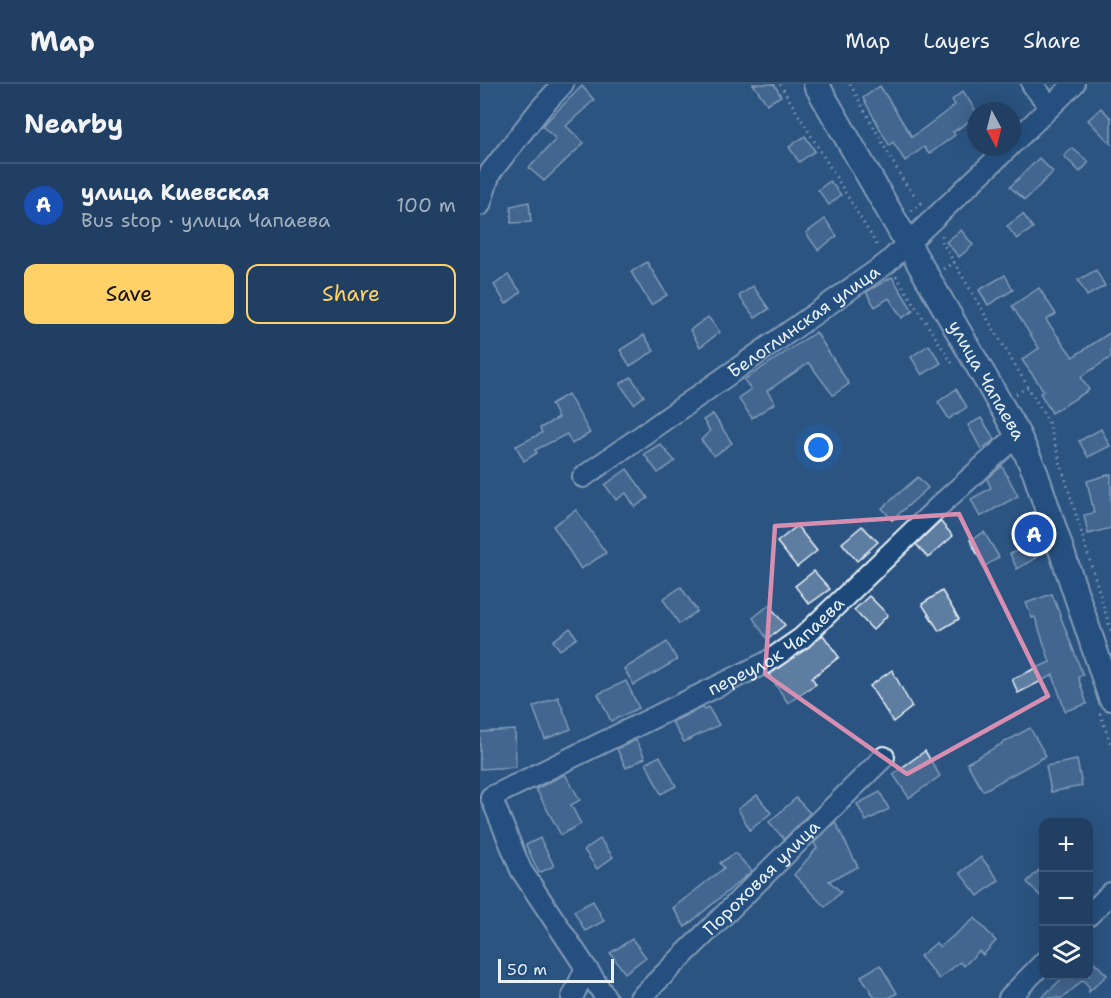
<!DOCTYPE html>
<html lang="en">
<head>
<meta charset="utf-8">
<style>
  body { margin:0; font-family:"Shantell Sans",sans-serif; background:#2d4a6b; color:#f1f3f6 }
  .controls { position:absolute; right:18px; bottom:18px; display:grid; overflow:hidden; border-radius:12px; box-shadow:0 6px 24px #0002 }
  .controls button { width:54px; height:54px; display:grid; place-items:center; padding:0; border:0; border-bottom:2px solid #3d5877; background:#203f62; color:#f1f3f6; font:30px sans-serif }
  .compass { position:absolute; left:487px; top:18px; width:54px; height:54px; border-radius:50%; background:#203f62; box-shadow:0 6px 24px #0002; rotate:173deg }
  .scale { position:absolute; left:18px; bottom:15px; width:116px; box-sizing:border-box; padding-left:6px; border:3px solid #e8f1f8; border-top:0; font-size:16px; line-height:21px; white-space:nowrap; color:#e8f1f8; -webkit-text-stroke:4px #1f4a7a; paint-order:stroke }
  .you { position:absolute; left:339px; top:364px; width:21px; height:21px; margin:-15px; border:4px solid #fff; border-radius:50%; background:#1a73e8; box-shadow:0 0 0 9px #1a73e833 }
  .badge { display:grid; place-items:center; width:39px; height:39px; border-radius:50%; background:#ffd166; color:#fff; font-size:20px; font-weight:700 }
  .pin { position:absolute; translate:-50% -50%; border:3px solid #fff; box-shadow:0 2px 6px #0006 }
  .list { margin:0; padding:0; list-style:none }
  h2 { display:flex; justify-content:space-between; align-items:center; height:78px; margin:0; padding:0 24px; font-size:26px }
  h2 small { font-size:20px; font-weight:400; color:#a2afbe }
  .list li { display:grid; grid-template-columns:39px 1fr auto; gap:18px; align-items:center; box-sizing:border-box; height:84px; padding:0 24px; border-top:2px solid #3d5877 }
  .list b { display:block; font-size:22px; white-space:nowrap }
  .list p { margin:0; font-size:20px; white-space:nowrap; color:#a2afbe }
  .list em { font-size:20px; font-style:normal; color:#a2afbe }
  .actions { display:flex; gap:12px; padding:18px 24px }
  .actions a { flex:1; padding:14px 0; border:2px solid #ffd166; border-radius:12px; text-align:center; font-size:21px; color:#ffd166 }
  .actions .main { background:#ffd166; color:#111 }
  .icon { flex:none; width:33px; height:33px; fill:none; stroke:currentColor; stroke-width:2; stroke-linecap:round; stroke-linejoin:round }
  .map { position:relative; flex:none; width:631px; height:914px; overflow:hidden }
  header { display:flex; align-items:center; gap:36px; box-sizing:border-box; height:84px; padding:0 30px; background:#203f62; border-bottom:2px solid #3d5877 }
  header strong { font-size:28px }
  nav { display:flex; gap:33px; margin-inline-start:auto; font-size:21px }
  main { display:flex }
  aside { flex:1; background:#203f62 }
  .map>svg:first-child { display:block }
</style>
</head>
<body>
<header>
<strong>Map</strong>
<nav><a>Map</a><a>Layers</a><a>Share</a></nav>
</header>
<main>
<aside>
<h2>Nearby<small></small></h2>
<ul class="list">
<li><span class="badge" style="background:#1a4fb4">A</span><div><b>улица Киевская</b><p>Bus stop · улица Чапаева</p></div><em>100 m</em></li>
</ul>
<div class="actions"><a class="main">Save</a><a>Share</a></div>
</aside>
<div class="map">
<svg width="631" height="914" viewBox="0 0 631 914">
  <rect width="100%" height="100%" fill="#2b5482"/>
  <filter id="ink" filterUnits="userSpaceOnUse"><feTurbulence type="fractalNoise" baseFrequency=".0167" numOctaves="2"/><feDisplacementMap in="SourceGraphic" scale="12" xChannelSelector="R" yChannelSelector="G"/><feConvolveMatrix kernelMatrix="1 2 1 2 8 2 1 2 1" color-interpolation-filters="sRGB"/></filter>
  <g filter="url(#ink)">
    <g fill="#5d7da1" stroke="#e8f1f8" stroke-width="1.5">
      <polygon points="273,0 294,0 301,12 287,20"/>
      <polygon points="102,2 114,16 86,42 104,59 64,97 49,84 76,55 62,42"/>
      <polygon points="400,2 432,53 475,21 472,16 483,7 496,27 496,33 473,48 475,51 449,70 444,63 425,77 413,58 409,61 383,14"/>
      <polygon points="621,24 631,34 631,60 608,36"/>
      <polygon points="325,52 335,67 319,78 309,63"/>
      <polygon points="592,64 609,78 600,88 584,72"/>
      <polygon points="559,74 573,88 545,116 530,103"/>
      <polygon points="350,97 361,111 349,121 338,106"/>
      <polygon points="49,118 51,138 31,139 31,122"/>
      <polygon points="543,130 553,144 537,155 527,142"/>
      <polygon points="345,135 357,152 338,166 326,149"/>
      <polygon points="481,146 493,161 479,173 466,158"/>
      <polygon points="167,178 187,211 171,221 151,188"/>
      <polygon points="616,186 625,202 607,212 598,196"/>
      <polygon points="28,191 41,208 26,220 14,201"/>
      <polygon points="525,191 533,206 508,221 499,206"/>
      <polygon points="412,193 433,227 422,234 409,214 395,223 386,208"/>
      <polygon points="273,202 289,225 275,234 259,212"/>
      <polygon points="559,204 576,230 566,236 593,273 631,248 631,273 601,293 609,306 572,329 560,309 564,307 542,276 559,264 532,222"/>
      <polygon points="228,233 240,248 220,263 210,246"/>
      <polygon points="336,248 369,300 353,311 329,279 287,307 295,319 272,334 258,314 271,305 264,296"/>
      <polygon points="164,251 174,267 150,282 140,266"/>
      <polygon points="449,261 461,279 442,291 431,273"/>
      <polygon points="151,293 164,312 154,320 140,300"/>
      <polygon points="476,305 487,323 469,335 458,318"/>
      <polygon points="88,310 110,349 92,360 87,350 55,366 57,369 44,377 36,362 62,349 60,344 78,334 71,320"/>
      <polygon points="233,330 252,359 234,372 221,356 230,347 223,336"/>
      <polygon points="501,334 515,356 501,365 488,341"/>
      <polygon points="621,345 630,362 608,373 599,357"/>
      <polygon points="180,360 195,377 178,389 164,370"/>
      <polygon points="522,382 538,412 500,433 491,415 511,404 507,395"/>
      <polygon points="147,385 168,414 155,423 146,409 136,416 125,401"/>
      <polygon points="631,390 631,444 608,450 604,431 614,429 607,397"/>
      <polygon points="438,393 448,404 412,436 402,424"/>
      <polygon points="96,426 126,469 101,485 73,442"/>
      <polygon points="460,437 473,452 448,474 436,460"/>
      <polygon points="317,442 337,467 317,483 297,458"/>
      <polygon points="382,442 398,458 377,477 362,459"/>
      <polygon points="504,448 519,473 504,483 490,456"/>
      <polygon points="548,463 556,474 537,485 530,470"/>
      <polygon points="334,487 350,505 329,520 315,502"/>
      <polygon points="201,503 217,527 199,540 183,515"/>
      <polygon points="462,507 479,535 459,547 442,520"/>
      <polygon points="572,510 603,591 598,593 607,620 585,627 573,591 538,609 532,595 570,578 555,533 552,534 546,519"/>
      <polygon points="389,512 408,531 393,546 374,526"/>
      <polygon points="289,521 305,541 287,555 273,534"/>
      <polygon points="90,544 97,554 80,566 73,557"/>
      <polygon points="343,551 359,573 332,594 336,600 308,619 289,591"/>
      <polygon points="187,558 197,576 154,601 144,585"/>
      <polygon points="412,586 432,623 413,638 390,602"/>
      <polygon points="146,597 159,624 131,637 118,610"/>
      <polygon points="78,613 91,645 65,655 53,623"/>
      <polygon points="223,623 225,625 228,623 239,641 204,658 192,638"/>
      <polygon points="550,644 566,672 503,707 487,679"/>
      <polygon points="35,646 36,683 0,685 0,648"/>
      <polygon points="156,656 165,674 146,684 137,665"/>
      <polygon points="445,667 460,692 429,714 413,690"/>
      <polygon points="180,672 196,702 181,710 166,679"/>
      <polygon points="597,676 602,702 571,708 566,682"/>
      <polygon points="85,690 100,716 91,721 101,740 81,751 56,705"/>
      <polygon points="400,708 409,725 386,737 377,720"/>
      <polygon points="277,711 291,729 270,746 258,725"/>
      <polygon points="316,714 330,729 304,755 289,738"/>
      <polygon points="355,738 378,783 349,797 361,808 345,823 314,791 337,764 334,759"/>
      <polygon points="60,754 74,782 59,789 46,761"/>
      <polygon points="120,755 133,773 117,785 104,766"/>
      <polygon points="255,769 272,787 205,843 193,824 244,784 240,779"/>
      <polygon points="501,773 519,796 498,812 480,789"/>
      <polygon points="564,781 564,816 547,798"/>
      <polygon points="113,817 124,837 105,847 94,827"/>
      <polygon points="495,834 516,857 503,871 499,867 484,882 480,878 459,895 440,872 456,859 460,863"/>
      <polygon points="152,855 166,873 145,889 130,869"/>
      <polygon points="609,873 627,891 609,908 609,903 603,896 583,914 561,914 586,891 609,891"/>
      <polygon points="400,881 417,909 409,914 395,914 381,892"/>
    </g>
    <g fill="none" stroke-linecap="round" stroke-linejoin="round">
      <g stroke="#e8f1f8" stroke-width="24">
        <g id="minor">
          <polyline points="552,0 570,23"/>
          <polyline points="532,60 594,0"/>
          <polyline points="0,121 10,89 61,24 83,0"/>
          <path id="s1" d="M103,393L407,179L529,63"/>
          <polyline points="608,832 631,809"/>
          <polyline points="92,914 106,884"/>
          <path id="s2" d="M126,914L41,786L11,713L287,578L322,554L460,421L538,351"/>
          <path id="s3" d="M160,914L404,673"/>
          <polyline points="529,914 564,878"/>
        </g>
      </g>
      <g stroke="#e8f1f8" stroke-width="28">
        <g id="major">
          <path id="s4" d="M336,0L538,351L555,388L631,614"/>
        </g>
      </g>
      <g stroke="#e8f1f8" stroke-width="3" stroke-dasharray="1.5 4.5" stroke-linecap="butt">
        <polyline points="300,0 398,163"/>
        <polyline points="370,0 424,98 443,121"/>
        <polyline points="431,127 442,119"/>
        <polyline points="462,151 462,158 568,337 631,547"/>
        <polyline points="463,185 475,178"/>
        <polyline points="416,192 472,279"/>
        <polyline points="536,310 548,303"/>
        <polyline points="620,629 631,661"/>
      </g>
      <use href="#minor" stroke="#1f4a7a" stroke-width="20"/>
      <use href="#major" stroke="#1f4a7a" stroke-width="24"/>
    </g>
  </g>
  <path d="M0 0H631V914H0ZM479,430L568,612L427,690L285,590L295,442Z" fill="#2b5482" fill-opacity=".55" fill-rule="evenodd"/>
  <path fill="none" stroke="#d78fb1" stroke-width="4.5" stroke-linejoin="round" d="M479,430L568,612L427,690L285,590L295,442Z"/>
  <g text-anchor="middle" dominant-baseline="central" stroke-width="6" stroke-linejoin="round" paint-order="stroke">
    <g font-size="18" fill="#e8f1f8" stroke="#1f4a7a">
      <text stroke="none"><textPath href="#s1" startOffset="270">Белоглинская улица</textPath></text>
      <text stroke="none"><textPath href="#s4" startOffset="342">улица Чапаева</textPath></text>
      <text stroke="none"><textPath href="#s2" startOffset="556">переулок Чапаева</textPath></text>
      <text stroke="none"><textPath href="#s3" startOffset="171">Пороховая улица</textPath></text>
    </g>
  </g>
</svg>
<div class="controls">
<button>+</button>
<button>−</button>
<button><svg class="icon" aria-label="layers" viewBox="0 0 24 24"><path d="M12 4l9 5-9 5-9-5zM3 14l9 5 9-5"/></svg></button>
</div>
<svg class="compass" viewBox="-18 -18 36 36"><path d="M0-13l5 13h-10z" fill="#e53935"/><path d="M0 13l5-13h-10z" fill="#a2afbe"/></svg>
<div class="scale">50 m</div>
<div class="you"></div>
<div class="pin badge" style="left:554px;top:450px;background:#1a4fb4">A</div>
</div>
</main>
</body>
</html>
